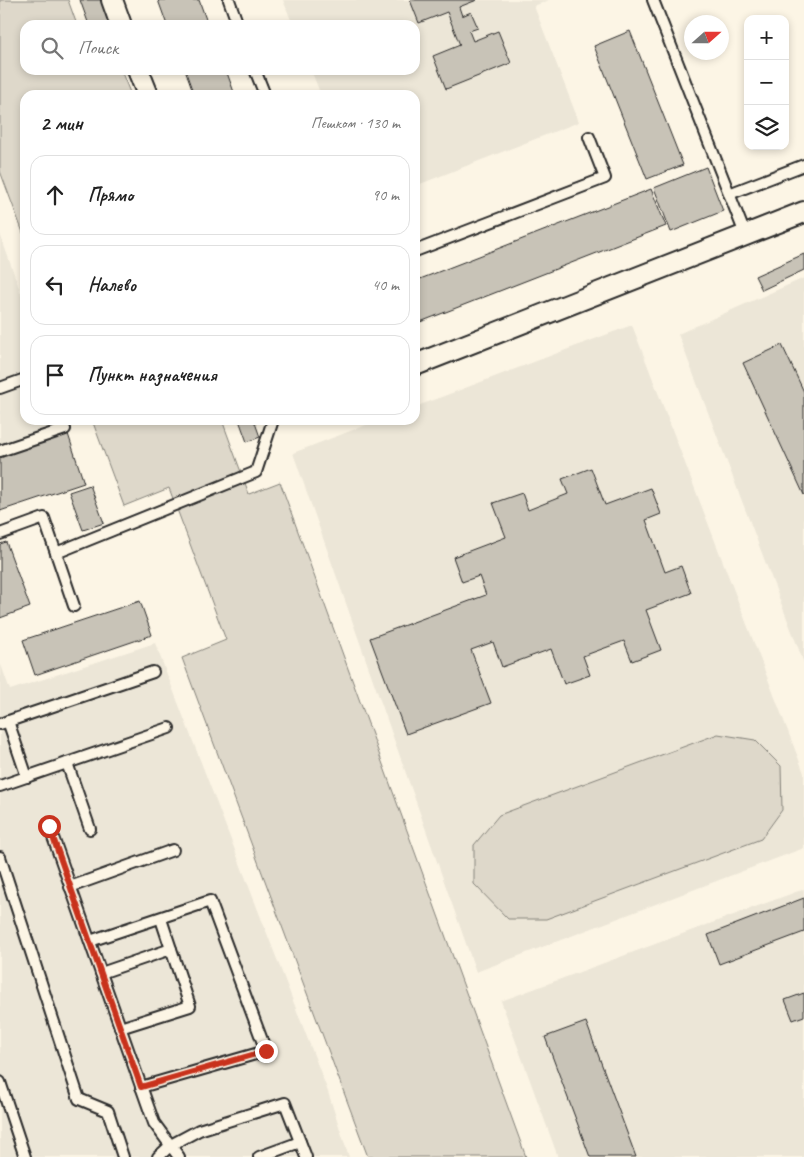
<!DOCTYPE html>
<html lang="ru">
<head>
<meta charset="utf-8">
<style>
  body { margin:0; font-family:Caveat,sans-serif; background:#f6f6f6; color:#222 }
  .controls { position:absolute; right:15px; top:15px; display:grid; overflow:hidden; border-radius:10px; box-shadow:0 2px 8px #0003 }
  .controls button { width:45px; height:45px; display:grid; place-items:center; padding:0; border:0; border-bottom:1px solid #e0e0e0; background:#fff; color:#222; font:25px sans-serif }
  .compass { position:absolute; left:684px; top:15px; width:45px; height:45px; border-radius:50%; background:#fff; box-shadow:0 2px 8px #0003; rotate:69deg }
  .stop { position:absolute; width:15px; height:15px; margin:-11px; border:4px solid #c8321e; border-radius:50%; background:#fff }
  .stop.end { background:#c8321e; border-color:#fff; box-shadow:0 1px 5px #0008 }
  .list { margin:0; padding:0; list-style:none }
  h2 { display:flex; justify-content:space-between; align-items:center; height:65px; margin:0; padding:0 20px; font-size:21px }
  h2 small { font-size:16px; font-weight:400; color:#767676 }
  .list li { display:grid; grid-template-columns:32px 1fr auto; gap:15px; align-items:center; box-sizing:border-box; height:80px; margin:0 10px 10px; padding:0 10px; border:1px solid #e0e0e0; border-radius:15px }
  .list b { display:block; font-size:19px; white-space:nowrap }
  .list em { font-size:16px; font-style:normal; color:#767676 }
  .icon { flex:none; width:28px; height:28px; fill:none; stroke:currentColor; stroke-width:2; stroke-linecap:round; stroke-linejoin:round }
  .map { position:relative; flex:none; width:804px; height:1157px; overflow:hidden }
  .search { position:absolute; background:#fff; box-shadow:0 2px 8px #0003; left:20px; top:20px; width:400px; height:55px; display:flex; align-items:center; gap:12px; box-sizing:border-box; padding:0 18px; border-radius:15px; color:#767676; font-size:19px }
  .panel { position:absolute; background:#fff; box-shadow:0 2px 8px #0003; left:20px; top:90px; width:400px; height:335px; border-radius:15px }
  .map>svg:first-child { display:block }
</style>
</head>
<body>
<div class="map">
<svg width="804" height="1157" viewBox="0 0 804 1157">
  <rect width="100%" height="100%" fill="#fcf5e5"/>
  <filter id="ink" filterUnits="userSpaceOnUse"><feTurbulence type="fractalNoise" baseFrequency=".02" numOctaves="2"/><feDisplacementMap in="SourceGraphic" scale="10" xChannelSelector="R" yChannelSelector="G"/><feConvolveMatrix kernelMatrix="1 2 1 2 8 2 1 2 1" color-interpolation-filters="sRGB"/></filter>
  <g filter="url(#ink)">
    <g fill="#ece6d7">
      <polygon points="283,0 549,0 534,6 579,122 415,186 415,95 321,95 311,70 415,70 415,25 293,25"/>
      <polygon points="0,234 25,305 25,420 66,420 67,422 0,446"/>
      <polygon points="804,278 804,663 678,334"/>
      <polygon points="632,325 804,773 804,848 476,972 293,453 379,420 415,420 415,407"/>
      <polygon points="155,643 327,1089 349,1157 0,1157 0,662 10,690"/>
      <polygon points="804,889 804,1157 558,1157 501,1001"/>
    </g>
    <g fill="#ded8ca" stroke="#84827a">
      <polygon points="0,0 68,0 77,25 25,25 25,70 116,70 122,73 131,95 25,95 25,238 0,171"/>
      <polygon points="92,420 222,420 249,494 280,482 526,1157 368,1157 182,658 226,640 169,488 124,506"/>
      <polygon points="718,734 755,740 781,766 782,810 761,839 546,919 508,919 474,884 474,845 499,815"/>
    </g>
    <g fill="#c8c3b7" stroke="#2b2b2b">
      <polygon points="80,0 103,0 112,25 89,25"/>
      <polygon points="158,0 199,0 208,25 167,25"/>
      <polygon points="410,0 477,0 459,7 462,16 471,12 478,28 469,31 473,41 498,31 511,63 446,89 433,56 460,45 447,12 419,23"/>
      <polygon points="630,31 683,165 647,179 594,46"/>
      <polygon points="185,70 226,70 235,95 194,95"/>
      <polygon points="706,167 723,211 671,232 654,188"/>
      <polygon points="651,189 666,226 415,324 415,281"/>
      <polygon points="804,254 804,270 762,290 755,276"/>
      <polygon points="782,345 804,392 804,495 743,363"/>
      <polygon points="239,420 254,420 260,437 247,442"/>
      <polygon points="68,434 84,483 0,511 0,457"/>
      <polygon points="591,468 605,505 651,488 661,514 646,520 665,572 681,566 691,593 646,610 661,650 632,661 624,641 583,656 590,675 564,684 551,649 502,667 493,642 471,650 491,703 406,734 370,638 486,595 479,576 462,582 453,557 506,537 493,503 522,493 528,510 568,494 562,479"/>
      <polygon points="90,485 104,523 83,530 69,492"/>
      <polygon points="6,542 30,607 0,618 0,544"/>
      <polygon points="140,601 152,635 35,675 23,640"/>
      <polygon points="804,898 804,932 719,964 708,935"/>
      <polygon points="804,993 804,1016 793,1020 785,1000"/>
      <polygon points="586,1022 636,1157 590,1157 545,1037"/>
    </g>
    <g fill="none" stroke-linecap="round" stroke-linejoin="round">
      <g stroke="#2b2b2b" stroke-width="14">
        <g id="service">
          <polyline points="229,0 238,25"/>
          <polyline points="653,0 745,234"/>
          <polyline points="255,70 265,95"/>
          <polyline points="729,194 804,165"/>
          <polyline points="415,251 605,178 589,137"/>
          <polyline points="0,388 25,379"/>
          <polyline points="0,451 65,429"/>
          <polyline points="0,534 44,518 56,553 256,472 273,420"/>
          <polyline points="56,553 74,606"/>
          <polyline points="8,721 27,777"/>
          <polyline points="0,724 153,672"/>
          <polyline points="67,763 90,829"/>
          <polyline points="0,786 169,728"/>
          <polyline points="49,826 154,1123 179,1157"/>
          <polyline points="0,857 79,1099 108,1111 123,1157"/>
          <polyline points="70,887 173,850"/>
          <polyline points="90,941 210,901 266,1051 141,1087"/>
          <polyline points="101,973 171,949"/>
          <polyline points="120,1028 190,1006 161,919"/>
          <polyline points="0,1082 25,1157"/>
          <polyline points="158,1157 171,1145 199,1130 285,1103 306,1157"/>
          <polyline points="259,1157 300,1142"/>
        </g>
      </g>
      <g stroke="#2b2b2b" stroke-width="24">
        <g id="minor">
          <polyline points="112,0 121,25"/>
          <polyline points="138,70 148,95"/>
          <polyline points="415,365 804,212"/>
        </g>
      </g>
      <use href="#service" stroke="#fcf5e5" stroke-width="10"/>
      <use href="#minor" stroke="#fcf5e5" stroke-width="20"/>
    </g>
  </g>
  <g fill="none" stroke-linecap="round" stroke-linejoin="round" filter="url(#ink)">
    <polyline stroke="#c8321e" stroke-width="6" points="49,826 141,1087 266,1051"/>
  </g>
</svg>
<div class="controls">
<button>+</button>
<button>−</button>
<button><svg class="icon" aria-label="layers" viewBox="0 0 24 24"><path d="M12 4l9 5-9 5-9-5zM3 14l9 5 9-5"/></svg></button>
</div>
<svg class="compass" viewBox="-18 -18 36 36"><path d="M0-13l5 13h-10z" fill="#e53935"/><path d="M0 13l5-13h-10z" fill="#767676"/></svg>
<div class="stop" style="left:49px;top:826px"></div>
<div class="stop end" style="left:266px;top:1051px"></div>
<div class="search"><svg class="icon" aria-label="search" viewBox="0 0 24 24"><circle cx="10" cy="10" r="6"/><path d="M15 15l6 6"/></svg>Поиск</div>
<section class="panel">
<h2>2 мин<small>Пешком · 130 m</small></h2>
<ul class="list">
<li><svg class="icon" aria-label="ahead" viewBox="0 0 24 24"><path d="M12 20V5M6 11l6-6 6 6"/></svg><div><b>Прямо</b></div><em>90 m</em></li>
<li><svg class="icon" aria-label="left" viewBox="0 0 24 24"><path d="M17 20v-9H6M10 6l-5 5 5 5"/></svg><div><b>Налево</b></div><em>40 m</em></li>
<li><svg class="icon" aria-label="arrive" viewBox="0 0 24 24"><path d="M6 21V4h12l-3 4 3 4H6"/></svg><div><b>Пункт назначения</b></div></li>
</ul>
</section>
</div>
</body>
</html>
